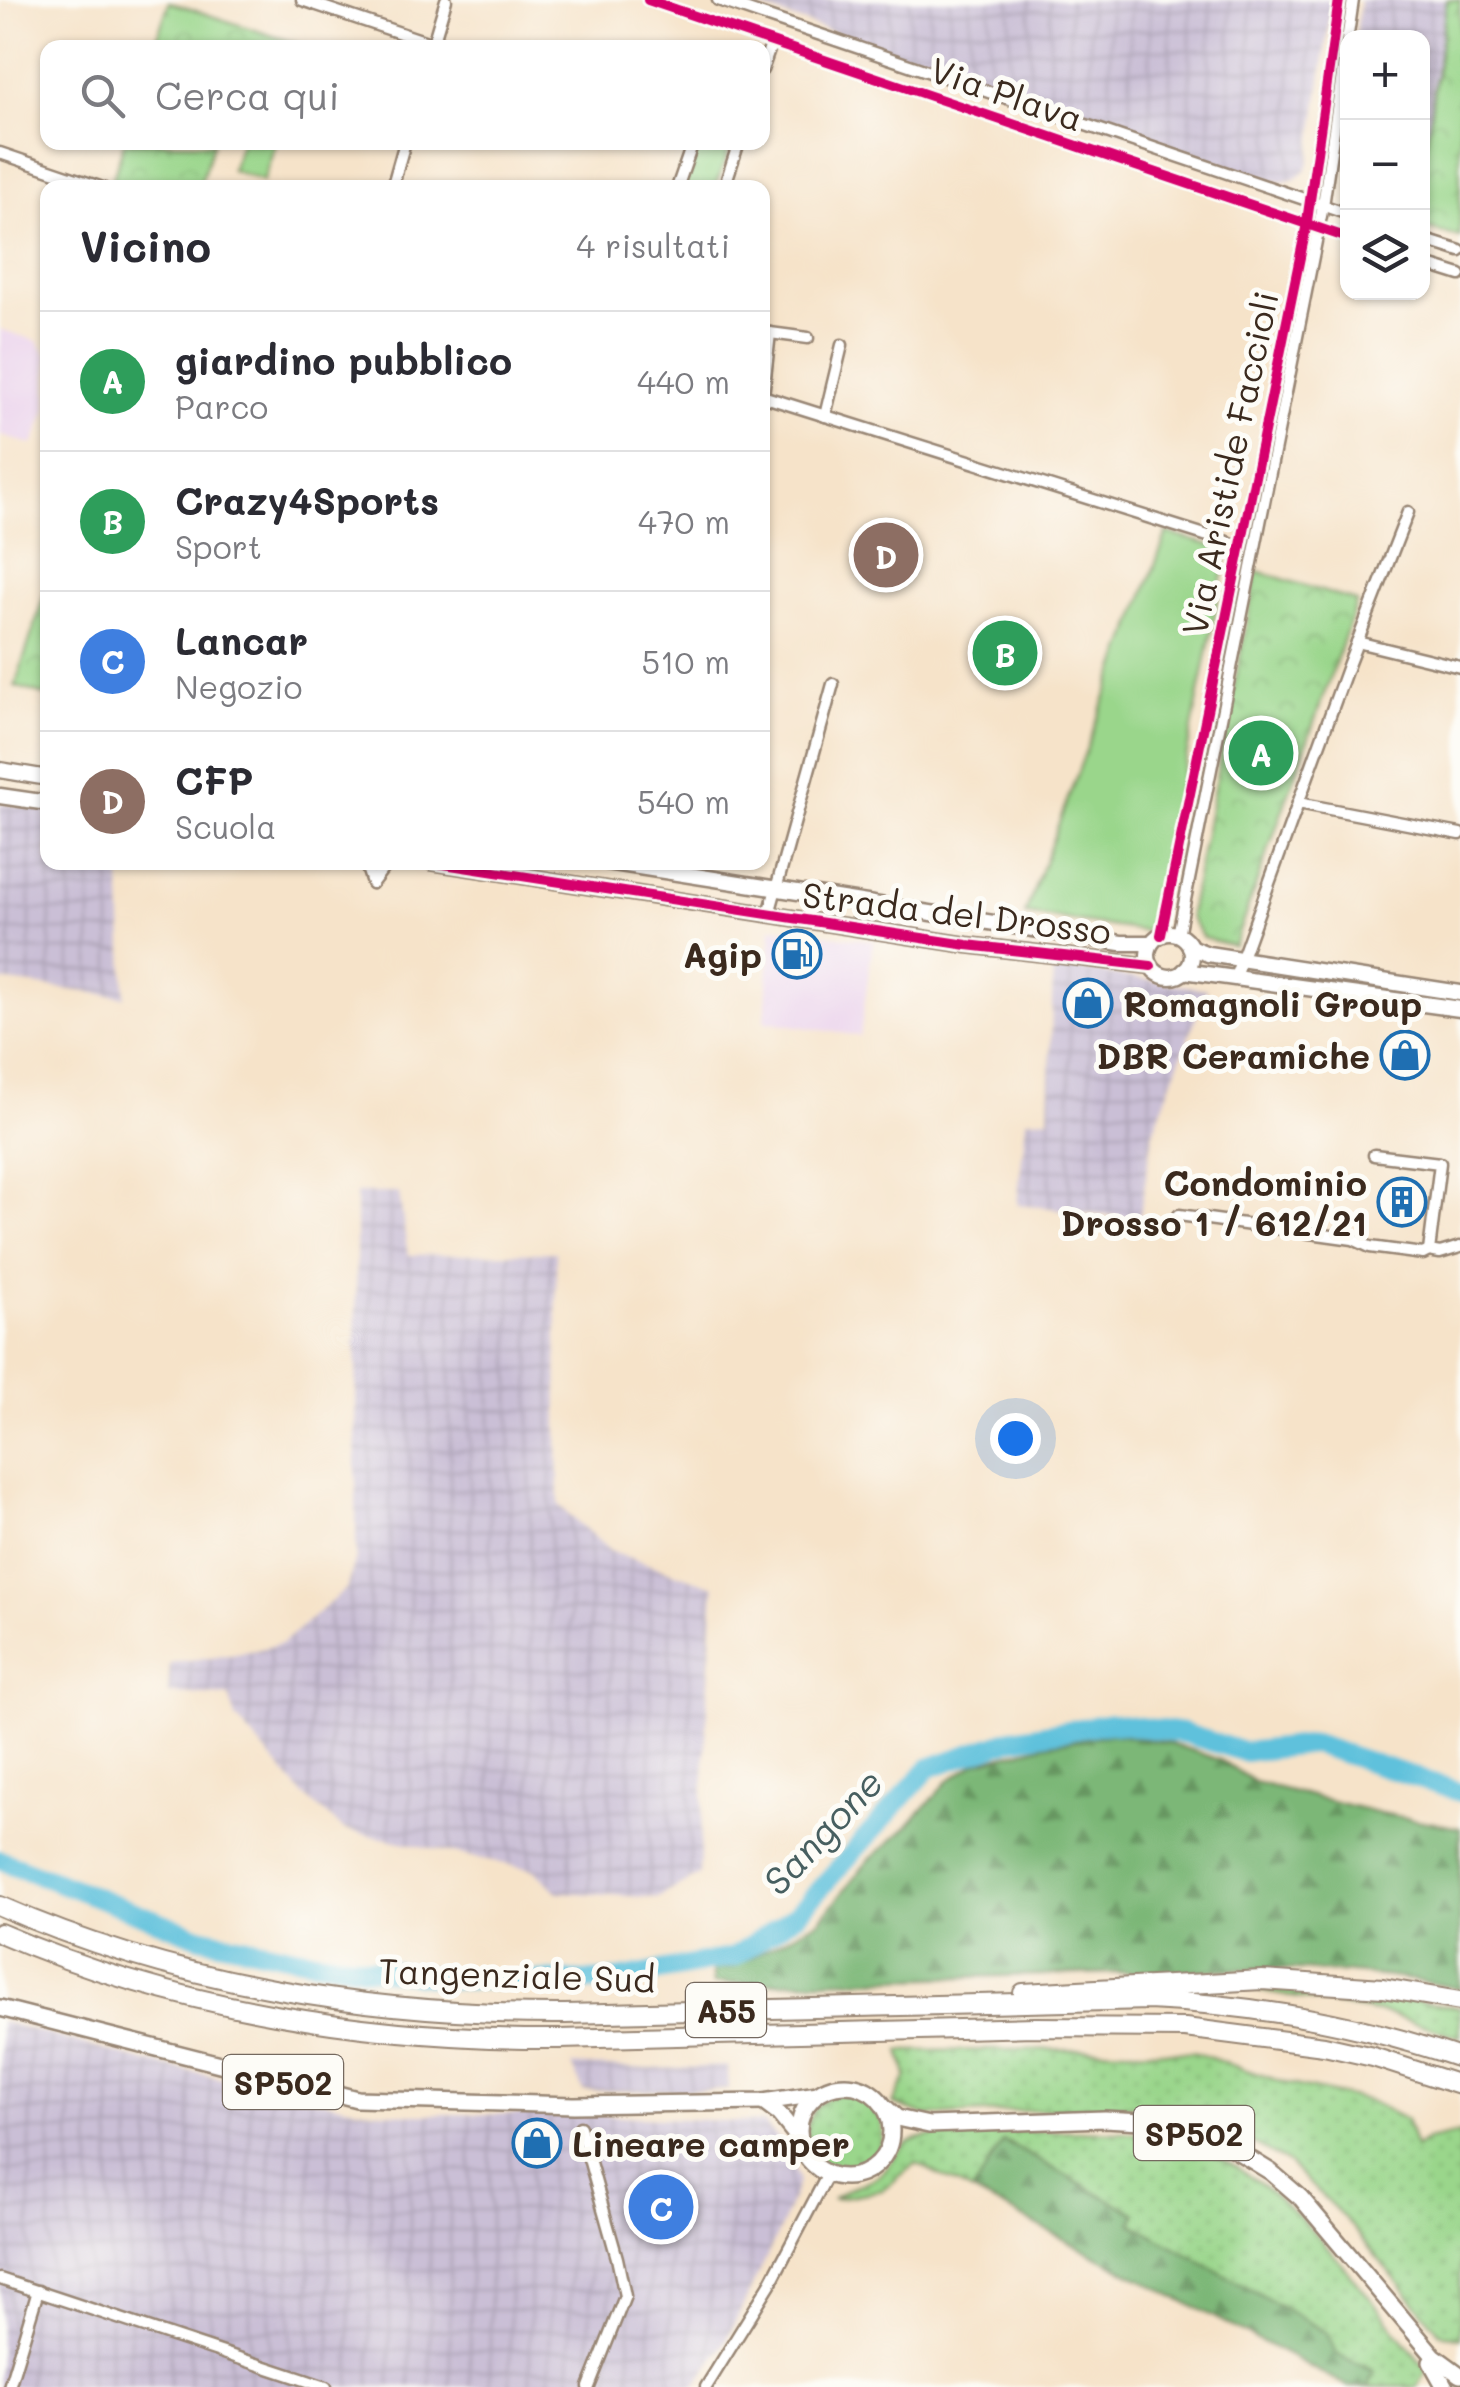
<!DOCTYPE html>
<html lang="it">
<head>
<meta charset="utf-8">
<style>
  body { margin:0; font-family:Mali,sans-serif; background:#f2f2f3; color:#2b2b33 }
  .controls { position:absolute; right:30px; top:30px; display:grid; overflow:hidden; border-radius:20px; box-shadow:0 2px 8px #0004 }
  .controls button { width:90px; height:90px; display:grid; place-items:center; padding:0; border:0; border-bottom:2px solid #e1e1e2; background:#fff; color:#2b2b33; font:50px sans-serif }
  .you { position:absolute; left:1015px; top:1438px; width:35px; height:35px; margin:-25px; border:8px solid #fff; border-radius:50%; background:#1a73e8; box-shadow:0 0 0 15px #1a73e833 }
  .badge { display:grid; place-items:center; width:65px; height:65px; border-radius:50%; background:#2563eb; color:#fff; font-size:32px; font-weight:700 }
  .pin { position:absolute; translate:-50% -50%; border:5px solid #fff; box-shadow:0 2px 10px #0006 }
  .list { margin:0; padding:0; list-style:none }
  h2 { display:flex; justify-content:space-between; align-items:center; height:130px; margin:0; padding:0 40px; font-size:42px }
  h2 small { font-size:32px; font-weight:400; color:#7c7c81 }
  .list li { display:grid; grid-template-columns:65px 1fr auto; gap:30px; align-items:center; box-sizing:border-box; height:140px; padding:0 40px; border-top:2px solid #e1e1e2 }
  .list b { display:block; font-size:38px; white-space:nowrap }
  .list p { margin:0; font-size:32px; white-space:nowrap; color:#7c7c81 }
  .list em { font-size:32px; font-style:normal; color:#7c7c81 }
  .icon { flex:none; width:55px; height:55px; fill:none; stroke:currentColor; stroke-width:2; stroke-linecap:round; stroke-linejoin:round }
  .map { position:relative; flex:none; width:1460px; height:2387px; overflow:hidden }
  .search { position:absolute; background:#fff; box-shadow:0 2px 8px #0004; left:40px; top:40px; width:730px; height:110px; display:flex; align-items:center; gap:25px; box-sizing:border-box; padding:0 35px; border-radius:20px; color:#7c7c81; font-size:38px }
  .panel { position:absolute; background:#fff; box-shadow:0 2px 8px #0004; left:40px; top:180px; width:730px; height:690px; border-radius:20px }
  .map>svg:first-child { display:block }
</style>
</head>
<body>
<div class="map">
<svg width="1460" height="2387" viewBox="0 0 1460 2387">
  <defs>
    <pattern id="industrial-grid" width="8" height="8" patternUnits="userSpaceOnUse" patternTransform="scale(2.5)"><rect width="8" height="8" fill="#cabfd6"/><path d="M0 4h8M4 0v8" fill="none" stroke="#aea4b7"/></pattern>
    <pattern id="grass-dots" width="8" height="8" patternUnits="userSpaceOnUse" patternTransform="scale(2.5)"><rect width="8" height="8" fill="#9ad68b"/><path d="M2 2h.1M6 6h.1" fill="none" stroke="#86b878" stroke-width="1.8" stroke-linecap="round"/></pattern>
    <pattern id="forest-firs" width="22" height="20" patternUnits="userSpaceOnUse" patternTransform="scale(2.5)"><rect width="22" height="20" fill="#7bb777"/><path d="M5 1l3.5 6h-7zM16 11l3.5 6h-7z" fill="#669561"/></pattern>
    <pattern id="park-crowns" width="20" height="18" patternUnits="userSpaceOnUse" patternTransform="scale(2.5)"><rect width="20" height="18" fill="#9ad68b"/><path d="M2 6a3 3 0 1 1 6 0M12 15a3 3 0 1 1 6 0" fill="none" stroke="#86b878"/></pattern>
  </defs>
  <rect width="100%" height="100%" fill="#fdfcf7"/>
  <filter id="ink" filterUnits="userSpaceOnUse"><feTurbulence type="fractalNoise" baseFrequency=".01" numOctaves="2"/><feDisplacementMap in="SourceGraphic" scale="20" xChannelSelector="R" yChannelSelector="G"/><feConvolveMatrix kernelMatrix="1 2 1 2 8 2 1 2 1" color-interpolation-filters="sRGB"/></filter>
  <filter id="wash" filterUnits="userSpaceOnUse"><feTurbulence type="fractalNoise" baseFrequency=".0048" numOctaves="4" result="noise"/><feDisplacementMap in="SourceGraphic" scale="40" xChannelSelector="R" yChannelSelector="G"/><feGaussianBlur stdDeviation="2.25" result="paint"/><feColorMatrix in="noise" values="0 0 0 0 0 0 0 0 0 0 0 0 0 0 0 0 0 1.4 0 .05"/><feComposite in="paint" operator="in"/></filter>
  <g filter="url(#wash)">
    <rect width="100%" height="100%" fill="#f6e3c9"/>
    <g fill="#ead1ec">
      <polygon points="0,329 37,341 47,356 47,409 33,445 0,435"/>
      <polygon points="772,927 873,941 860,1036 765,1021"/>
    </g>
    <g fill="url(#industrial-grid)">
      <polygon points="738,0 1332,0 1310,160 1306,170 1295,179 1283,182 1271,181"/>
      <polygon points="1360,0 1447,0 1423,166 1422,38 1355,38"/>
      <polygon points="0,803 47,809 48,862 120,863 125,997 0,981"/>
      <polygon points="1053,966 1207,989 1154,1129 1139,1219 1017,1204 1026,1119 1049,1118"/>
      <polygon points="356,1193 399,1193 408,1255 556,1252 559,1505 610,1551 714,1586 699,1875 658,1898 558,1892 533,1870 344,1830 304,1796 236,1718 229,1696 168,1694 170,1663 256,1650 282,1643 346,1589 356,1558"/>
      <polygon points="0,2021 147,2062 355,2108 408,2114 583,2114 764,2123 785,2147 799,2180 783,2223 726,2341 695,2387 0,2387"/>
      <polygon points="572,2065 650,2069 728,2066 728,2090 583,2091"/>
    </g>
    <g fill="url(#grass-dots)" stroke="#6a8054" stroke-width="2.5">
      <polygon points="1286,1988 1336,1990 1460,2007 1460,2037 1388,2014 1248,1989"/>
      <polygon points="1099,2049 1193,2052 1285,2083 1369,2101 1406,2120 1415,2148 1427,2140 1460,2133 1460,2338 1440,2333 1343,2216 1288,2163 1236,2134 1140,2105 927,2116 893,2104 907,2076 900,2051"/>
      <circle cx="845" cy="2132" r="38"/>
      <path d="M1079,2131C1104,2132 1131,2131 1156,2135C1274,2156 1356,2283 1427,2370L1418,2387H1368L1374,2371L1336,2354L1131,2223L1136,2214L1004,2141L973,2192L916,2163L883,2190L832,2199C846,2188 859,2186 874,2178C889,2171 894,2153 906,2144C926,2128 1049,2131 1079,2131Z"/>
    </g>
    <g fill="url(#forest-firs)" stroke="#5b704a" stroke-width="2.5">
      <path d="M1111,1734L1170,1743L1222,1761L1254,1782L1380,1813L1460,1828V1989C1393,1974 1325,1970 1256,1969L713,1984V1970L731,1968L820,1920L868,1861L906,1828L949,1780L978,1762L1043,1745Z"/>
      <polygon points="1003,2141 1136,2214 1132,2223 1327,2333 1336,2354 1374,2371 1368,2387 1349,2387 973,2192"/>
    </g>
    <g fill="url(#park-crowns)" stroke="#6a8054" stroke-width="2.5">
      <polygon points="1447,0 1460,0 1460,238 1423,227 1423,166"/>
      <polygon points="169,2 307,47 154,47"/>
      <polygon points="124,143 124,142 213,143 199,188 134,187 112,181"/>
      <polygon points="698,143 732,143 715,187 682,188"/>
      <polygon points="1257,571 1357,602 1234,946 1203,938 1190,917 1190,909"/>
      <polygon points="46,590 48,591 47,696 15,686"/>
    </g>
    <g fill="#9ad68b" stroke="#6a8054" stroke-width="2.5">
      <polygon points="241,143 276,143 263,181 231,170"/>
      <polygon points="1167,533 1228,550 1151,932 1025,914"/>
    </g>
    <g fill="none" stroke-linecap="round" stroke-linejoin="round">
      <polyline stroke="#5ec1dc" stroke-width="20" points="0,1860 200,1937 300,1958 457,1980 607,1981 734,1957 797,1914 929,1768 1012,1739 1111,1723 1183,1733 1244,1752 1314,1744 1460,1792"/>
    </g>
  </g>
  <g filter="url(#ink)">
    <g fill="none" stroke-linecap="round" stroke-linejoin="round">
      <g stroke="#988674" stroke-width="15">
        <g id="street">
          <polyline points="302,0 433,44"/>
          <polyline points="648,0 1348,238"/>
          <polyline points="718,0 1348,214"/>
          <polyline points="432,47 446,0"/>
          <polyline points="762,70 772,42"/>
          <polyline points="0,153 103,188"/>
          <polyline points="392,188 405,142"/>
          <polyline points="677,188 693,142"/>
          <polyline points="724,188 739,142"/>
          <polyline points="1422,239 1460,251"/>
          <polyline points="1422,263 1460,275"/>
          <polyline points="762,332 770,333 763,396"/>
          <polyline points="770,333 808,338"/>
          <polyline points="762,396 1243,547"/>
          <polyline points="825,416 842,345"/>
          <polyline points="1357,642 1460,667"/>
          <polyline points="1298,803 1460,834"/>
          <polyline points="365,862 372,883"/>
          <polyline points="372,883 388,862"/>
          <polyline points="769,914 833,684"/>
          <polyline points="1161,935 1306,228 1339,0"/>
          <polyline points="1178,935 1323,206 1353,0"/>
          <polyline points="1235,977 1349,663 1408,512"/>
          <polyline points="1374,1155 1440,1163 1429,1251 1440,1253 1460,1247"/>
          <polyline points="1179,1215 1353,1239 1370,1247 1423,1254 1429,1251"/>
          <polyline points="580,2127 617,2258 625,2296 589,2387"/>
          <polyline points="0,2279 326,2387"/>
          <polyline points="9,2387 38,2291"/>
          <polyline points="706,2387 770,2284 828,2174"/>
        </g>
      </g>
      <g stroke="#988674" stroke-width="19">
        <g id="secondary">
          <polyline points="0,770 48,778"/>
          <polyline points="0,796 48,803"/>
          <polyline points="431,862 967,945 1151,966"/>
          <polyline points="607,862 1121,943 1151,943"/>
          <circle cx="1170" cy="955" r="22"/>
          <polyline points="1190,947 1208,954 1460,993"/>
          <polyline points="1184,971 1460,1009"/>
        </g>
      </g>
      <g stroke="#988674" stroke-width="20">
        <g id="primary">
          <polyline points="0,2008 357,2099 574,2105 763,2102 818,2094"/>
          <circle cx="845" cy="2131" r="46"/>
          <polyline points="763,2102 779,2114 800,2140"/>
          <polyline points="885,2107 897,2118 929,2125 1104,2119 1142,2121 1185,2130 1232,2148 1271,2172 1301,2198 1434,2356 1460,2375"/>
          <polyline points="1431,2362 1445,2387"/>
        </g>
      </g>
      <g stroke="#988674" stroke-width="22">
        <g id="highway">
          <path d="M0,1906C176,1984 374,2015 565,2014L1149,2000C1256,2005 1358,2023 1460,2058"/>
          <path d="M0,1933C175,2009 371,2040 560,2039L1035,2027L1185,2028L1324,2046L1373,2057L1460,2085"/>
          <polyline points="1023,1993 1262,1980 1383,1988 1460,2001"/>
        </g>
      </g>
      <use href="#street" stroke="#fff" stroke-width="10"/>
      <use href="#secondary" stroke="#fff" stroke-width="14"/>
      <use href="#primary" stroke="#fff" stroke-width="15"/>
      <use href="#highway" stroke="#fff" stroke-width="18"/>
      <g stroke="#fdfcf7" stroke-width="16">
        <g id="cycleway">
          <polyline points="648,0 1348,238"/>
          <polyline points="431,862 967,945 1151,966"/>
          <polyline points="1161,935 1306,228 1339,0"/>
        </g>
      </g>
      <use href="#cycleway" stroke="#d6006c" stroke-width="10"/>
    </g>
  </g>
  <defs>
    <g id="fuel-ring" transform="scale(2.5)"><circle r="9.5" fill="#fdfcf7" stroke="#1f6fb2" stroke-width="1.5"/><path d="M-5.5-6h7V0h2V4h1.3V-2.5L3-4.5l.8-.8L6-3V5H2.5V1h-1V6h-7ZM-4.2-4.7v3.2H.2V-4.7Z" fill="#1f6fb2"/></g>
    <g id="shop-ring" transform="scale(2.5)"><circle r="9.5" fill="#fdfcf7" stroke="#1f6fb2" stroke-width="1.5"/><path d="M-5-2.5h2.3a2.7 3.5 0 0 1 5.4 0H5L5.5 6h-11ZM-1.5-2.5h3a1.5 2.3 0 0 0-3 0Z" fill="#1f6fb2"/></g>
    <g id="building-ring" transform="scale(2.5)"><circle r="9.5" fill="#fdfcf7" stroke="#1f6fb2" stroke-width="1.5"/><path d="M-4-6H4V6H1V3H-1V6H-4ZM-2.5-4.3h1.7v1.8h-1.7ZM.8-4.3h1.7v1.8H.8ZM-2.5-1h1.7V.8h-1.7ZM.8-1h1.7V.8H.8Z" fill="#1f6fb2"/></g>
  </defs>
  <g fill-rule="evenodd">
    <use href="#fuel-ring" x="797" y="954"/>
    <use href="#shop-ring" x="1088" y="1003"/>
    <use href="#shop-ring" x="1405" y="1055"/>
    <use href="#building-ring" x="1402" y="1202"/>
    <use href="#shop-ring" x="537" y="2143"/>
  </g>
  <g text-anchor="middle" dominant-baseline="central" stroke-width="10" stroke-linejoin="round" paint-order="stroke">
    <g fill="#fdfcf7" stroke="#75695f" stroke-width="2.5">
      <rect x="686" y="1983" width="80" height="54" rx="8"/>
      <rect x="223" y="2055" width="120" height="54" rx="8"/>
      <rect x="1134" y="2106" width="120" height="54" rx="8"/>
    </g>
    <g font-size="32" font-weight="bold" fill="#3b2a1e">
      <text x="726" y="2010">A55</text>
      <text x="283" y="2082">SP502</text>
      <text x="1194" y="2133">SP502</text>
    </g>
    <g font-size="35" fill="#3b2a1e" stroke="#fdfcf7">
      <text transform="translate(1007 93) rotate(19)">Via Plava</text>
      <text transform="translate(1229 463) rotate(-78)">Via Aristide Faccioli</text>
      <text transform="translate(957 912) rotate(7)">Strada del Drosso</text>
      <text transform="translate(517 1974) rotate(2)">Tangenziale Sud</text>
    </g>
    <g font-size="35" font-weight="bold" fill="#3b2a1e" stroke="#fdfcf7" text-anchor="end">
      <text x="762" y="954">Agip</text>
      <text x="1123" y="1003" text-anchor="start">Romagnoli Group</text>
      <text x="1370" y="1055">DBR Ceramiche</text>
      <text x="1367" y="1182">Condominio<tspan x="1367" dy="40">Drosso 1 / 612/21</tspan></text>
      <text x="572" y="2143" text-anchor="start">Lineare camper</text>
    </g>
    <g font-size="38" font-style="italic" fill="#475f60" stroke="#fdfcf7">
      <text transform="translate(822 1831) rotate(-47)">Sangone</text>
    </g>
  </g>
</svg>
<div class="controls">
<button>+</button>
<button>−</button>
<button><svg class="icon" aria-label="layers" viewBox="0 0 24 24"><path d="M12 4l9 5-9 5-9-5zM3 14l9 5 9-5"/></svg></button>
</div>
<div class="you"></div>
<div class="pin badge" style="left:1261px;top:753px;background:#2e9e5b">A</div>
<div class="pin badge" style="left:1005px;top:653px;background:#2e9e5b">B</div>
<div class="pin badge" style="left:661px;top:2207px;background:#3f7fe0">C</div>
<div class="pin badge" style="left:886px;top:555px;background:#8d6e63">D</div>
<div class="search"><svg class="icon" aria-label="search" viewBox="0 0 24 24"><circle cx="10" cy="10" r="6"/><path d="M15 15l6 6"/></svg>Cerca qui</div>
<section class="panel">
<h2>Vicino<small>4 risultati</small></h2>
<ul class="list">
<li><span class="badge" style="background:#2e9e5b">A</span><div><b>giardino pubblico</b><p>Parco</p></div><em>440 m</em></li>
<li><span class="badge" style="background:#2e9e5b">B</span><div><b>Crazy4Sports</b><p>Sport</p></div><em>470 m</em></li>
<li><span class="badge" style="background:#3f7fe0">C</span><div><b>Lancar</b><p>Negozio</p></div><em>510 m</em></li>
<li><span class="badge" style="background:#8d6e63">D</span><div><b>CFP</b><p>Scuola</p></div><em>540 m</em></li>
</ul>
</section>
</div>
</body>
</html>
